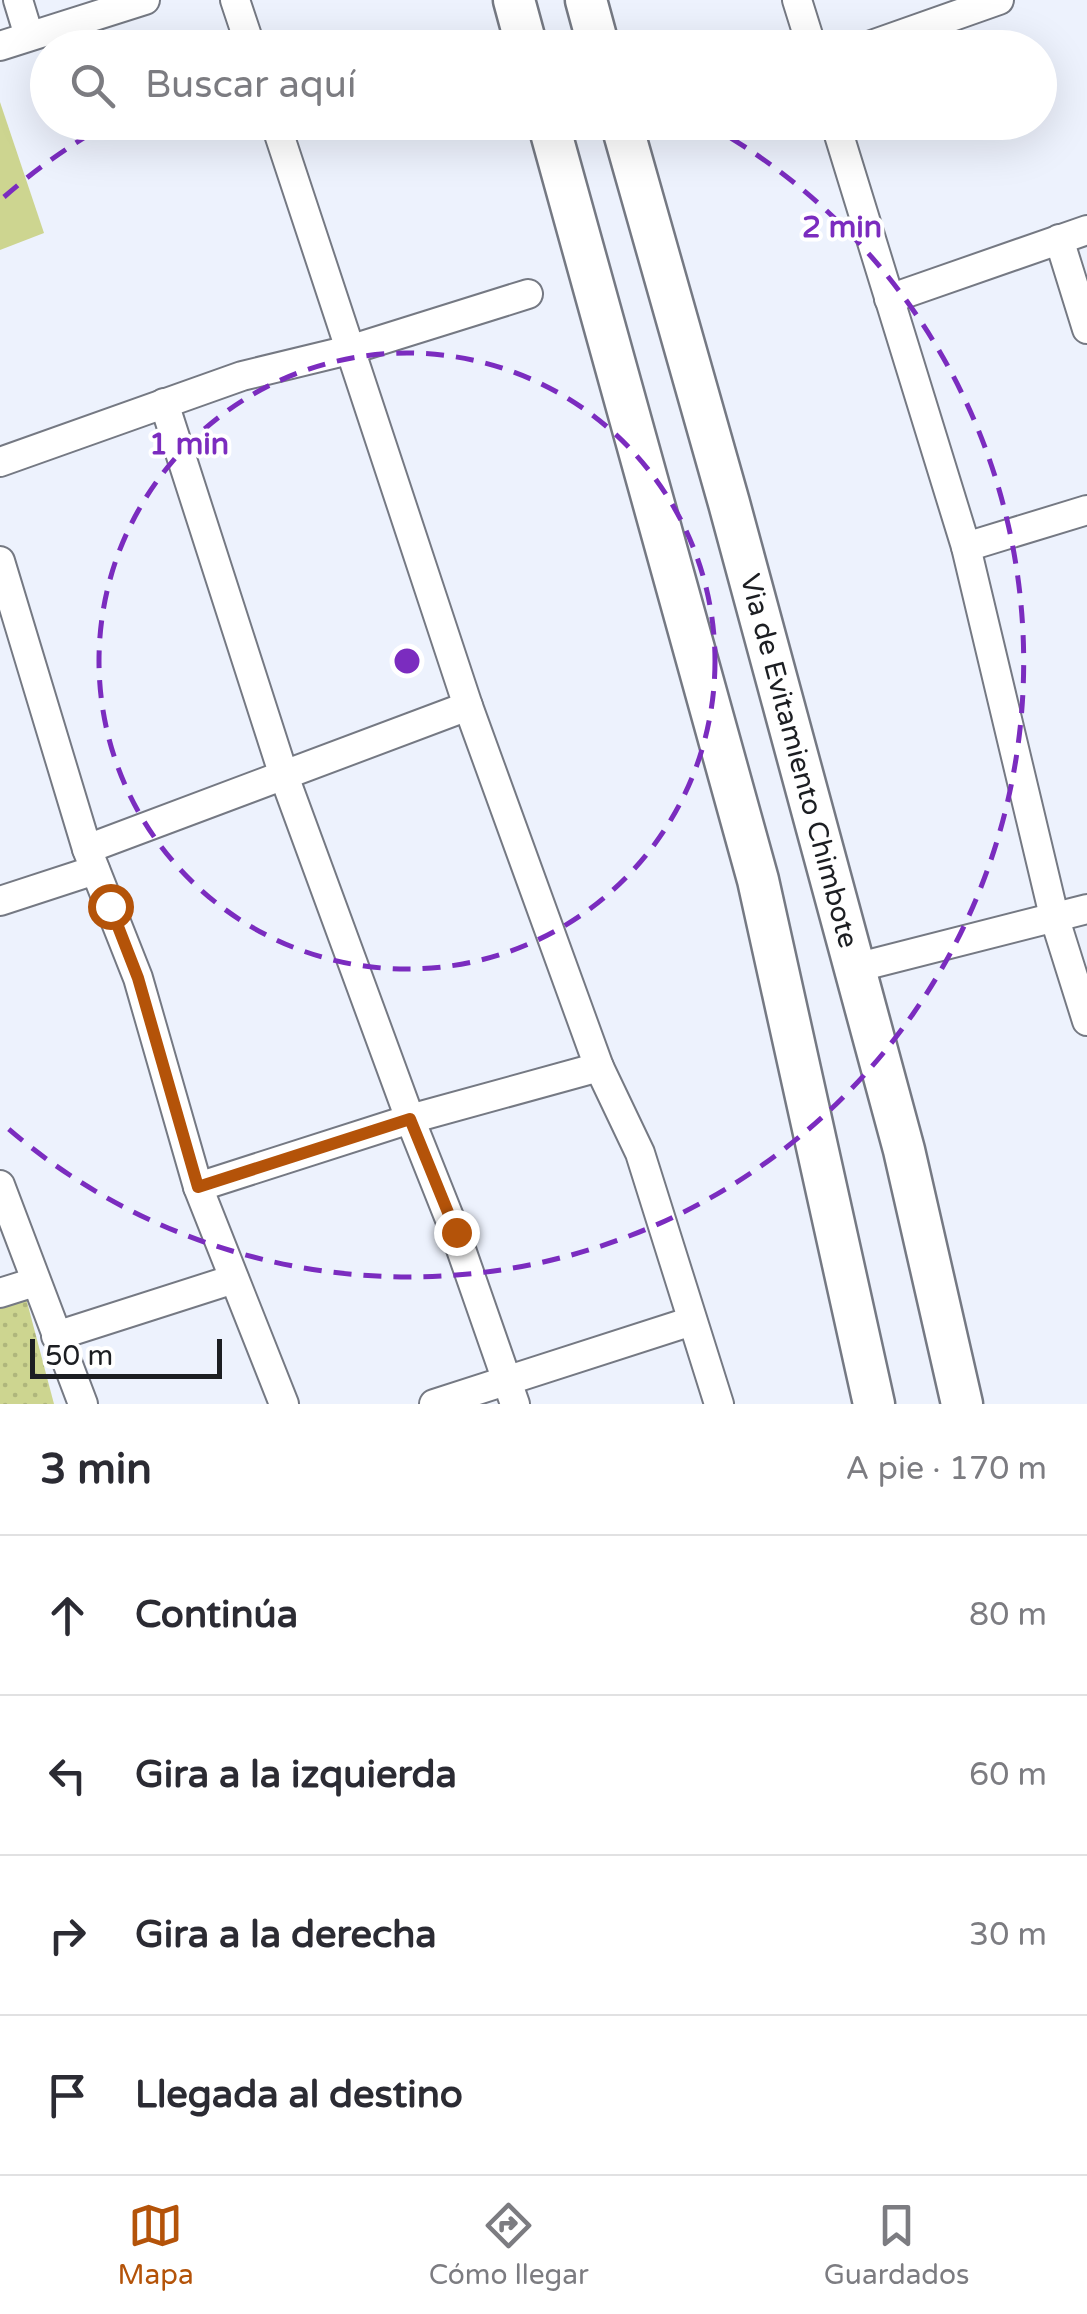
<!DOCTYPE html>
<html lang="es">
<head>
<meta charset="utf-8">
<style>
  body { margin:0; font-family:"Varela Round",sans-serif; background:#f7f7f7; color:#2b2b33 }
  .scale { position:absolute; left:30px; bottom:25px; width:192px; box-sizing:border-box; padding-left:10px; border:5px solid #1c1e22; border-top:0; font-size:28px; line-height:35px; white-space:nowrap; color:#1c1e22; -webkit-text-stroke:8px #fff; paint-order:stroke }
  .stop { position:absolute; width:30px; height:30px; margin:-22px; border:8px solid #b45309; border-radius:50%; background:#fff }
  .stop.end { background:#b45309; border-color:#fff; box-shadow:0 2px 10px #0008 }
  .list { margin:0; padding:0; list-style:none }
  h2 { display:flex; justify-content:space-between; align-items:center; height:130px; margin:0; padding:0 40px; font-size:42px }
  h2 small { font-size:32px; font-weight:400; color:#7c7c81 }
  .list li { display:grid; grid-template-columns:65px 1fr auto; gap:30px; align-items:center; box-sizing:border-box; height:160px; padding:0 40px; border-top:2px solid #e1e1e2 }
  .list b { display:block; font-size:38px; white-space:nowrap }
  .list em { font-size:32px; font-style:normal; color:#7c7c81 }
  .icon { flex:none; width:55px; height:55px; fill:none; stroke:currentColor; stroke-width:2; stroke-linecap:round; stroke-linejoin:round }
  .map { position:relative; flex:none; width:1087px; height:1404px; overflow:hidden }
  .search { position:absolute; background:#fff; box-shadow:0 10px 40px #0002; left:30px; right:30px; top:30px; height:110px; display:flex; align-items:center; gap:25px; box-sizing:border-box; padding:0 35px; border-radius:55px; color:#7c7c81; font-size:38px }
  .sheet { height:770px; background:#fff }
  nav { display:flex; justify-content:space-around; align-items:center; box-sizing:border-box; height:140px; border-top:2px solid #e1e1e2; background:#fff; font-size:28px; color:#7c7c81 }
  nav a { display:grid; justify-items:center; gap:5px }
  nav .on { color:#b45309 }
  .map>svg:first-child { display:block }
</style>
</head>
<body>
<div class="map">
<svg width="1087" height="1404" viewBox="0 0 1087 1404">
  <defs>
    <pattern id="park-dots" width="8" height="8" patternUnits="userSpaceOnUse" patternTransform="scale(2.5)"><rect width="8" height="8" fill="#cdd590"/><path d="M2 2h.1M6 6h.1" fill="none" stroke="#afb67c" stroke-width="1.8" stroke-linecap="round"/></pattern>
  </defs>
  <rect width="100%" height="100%" fill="#edf2fd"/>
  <polygon fill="#cdd590" points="0,102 44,233 0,250"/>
  <polygon fill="url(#park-dots)" points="26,1298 54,1404 0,1404 0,1305"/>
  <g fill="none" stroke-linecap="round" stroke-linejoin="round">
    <g stroke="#757983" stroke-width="32">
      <g id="minor">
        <polyline points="18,0 29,36"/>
        <polyline points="235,0 251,48"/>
        <polyline points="797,0 812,48"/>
        <polyline points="0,46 145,0"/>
        <polyline points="863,48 999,0"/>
        <polyline points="275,122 468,706 599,1067 640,1153 719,1404"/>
        <polyline points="835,122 966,547 1054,916 1087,1021"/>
        <polyline points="1059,239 1087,329"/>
        <polyline points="889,299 1087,230"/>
        <polyline points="164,403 284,776 410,1119 455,1232 515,1404"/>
        <polyline points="0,462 242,376 349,350 528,294"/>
        <polyline points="966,547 1087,510"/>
        <polyline points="0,561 87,849 138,978 198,1187 284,1404"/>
        <polyline points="87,849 468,706"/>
        <polyline points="0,901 95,870"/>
        <polyline points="855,968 1087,909"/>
        <polyline points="0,1185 83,1404"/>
        <polyline points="198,1187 410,1119 599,1067"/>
        <polyline points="0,1293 35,1282"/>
        <polyline points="56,1336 234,1279"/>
        <polyline points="434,1404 692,1321"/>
      </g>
    </g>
    <g stroke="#757983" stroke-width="45">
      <g id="highway">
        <polyline points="514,0 527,48"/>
        <polyline points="586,0 599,48"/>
        <polyline points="548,122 758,880 874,1404"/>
        <polyline points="621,122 729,503 904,1150 962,1404"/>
      </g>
    </g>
    <use href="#minor" stroke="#fff" stroke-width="28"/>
    <use href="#highway" stroke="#fff" stroke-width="40"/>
  </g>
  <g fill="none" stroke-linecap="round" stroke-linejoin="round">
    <polyline stroke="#b45309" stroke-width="12" points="110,906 138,978 198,1187 410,1119 456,1232"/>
  </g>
  <g fill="none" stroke="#7b2cbf" stroke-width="5" stroke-dasharray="18 12">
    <circle cx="407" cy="661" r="308"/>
    <path d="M4 197A615 615 0 0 1 109 123M364 47A615 615 0 0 1 450 47M705 123A615 615 0 1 1 4 1125"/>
  </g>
  <g text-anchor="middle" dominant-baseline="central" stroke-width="8" stroke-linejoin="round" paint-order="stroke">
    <g font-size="28" fill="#1c1e22" stroke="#fff">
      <text transform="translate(799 761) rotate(75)">Via de Evitamiento Chimbote</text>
    </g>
  </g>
  <circle cx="407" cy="661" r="15" fill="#7b2cbf" stroke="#fff" stroke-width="5"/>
  <g font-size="30" text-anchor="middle" font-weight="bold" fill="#7b2cbf" stroke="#fff" stroke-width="8" stroke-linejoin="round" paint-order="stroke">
    <text x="842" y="237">2 min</text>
    <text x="189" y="454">1 min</text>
  </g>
</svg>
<div class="scale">50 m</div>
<div class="stop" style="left:110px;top:906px"></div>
<div class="stop end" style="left:456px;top:1232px"></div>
<div class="search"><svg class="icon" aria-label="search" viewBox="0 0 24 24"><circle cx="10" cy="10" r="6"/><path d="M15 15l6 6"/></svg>Buscar aquí</div>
</div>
<section class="sheet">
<h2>3 min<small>A pie · 170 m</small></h2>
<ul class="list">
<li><svg class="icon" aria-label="ahead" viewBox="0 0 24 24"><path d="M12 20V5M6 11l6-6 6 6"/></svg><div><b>Continúa</b></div><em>80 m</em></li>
<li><svg class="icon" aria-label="left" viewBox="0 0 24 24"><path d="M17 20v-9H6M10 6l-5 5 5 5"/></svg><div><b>Gira a la izquierda</b></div><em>60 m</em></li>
<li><svg class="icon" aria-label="right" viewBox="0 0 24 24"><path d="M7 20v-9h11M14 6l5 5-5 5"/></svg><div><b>Gira a la derecha</b></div><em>30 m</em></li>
<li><svg class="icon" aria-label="arrive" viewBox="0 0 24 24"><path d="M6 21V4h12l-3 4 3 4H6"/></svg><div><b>Llegada al destino</b></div></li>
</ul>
</section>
<nav>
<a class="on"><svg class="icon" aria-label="map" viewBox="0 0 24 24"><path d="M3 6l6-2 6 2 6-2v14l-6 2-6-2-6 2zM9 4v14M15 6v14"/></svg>Mapa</a>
<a><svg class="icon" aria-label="directions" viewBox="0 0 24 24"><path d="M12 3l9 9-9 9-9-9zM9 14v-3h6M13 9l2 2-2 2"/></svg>Cómo llegar</a>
<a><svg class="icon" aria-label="saved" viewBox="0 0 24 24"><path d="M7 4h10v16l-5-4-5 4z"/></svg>Guardados</a>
</nav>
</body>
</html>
